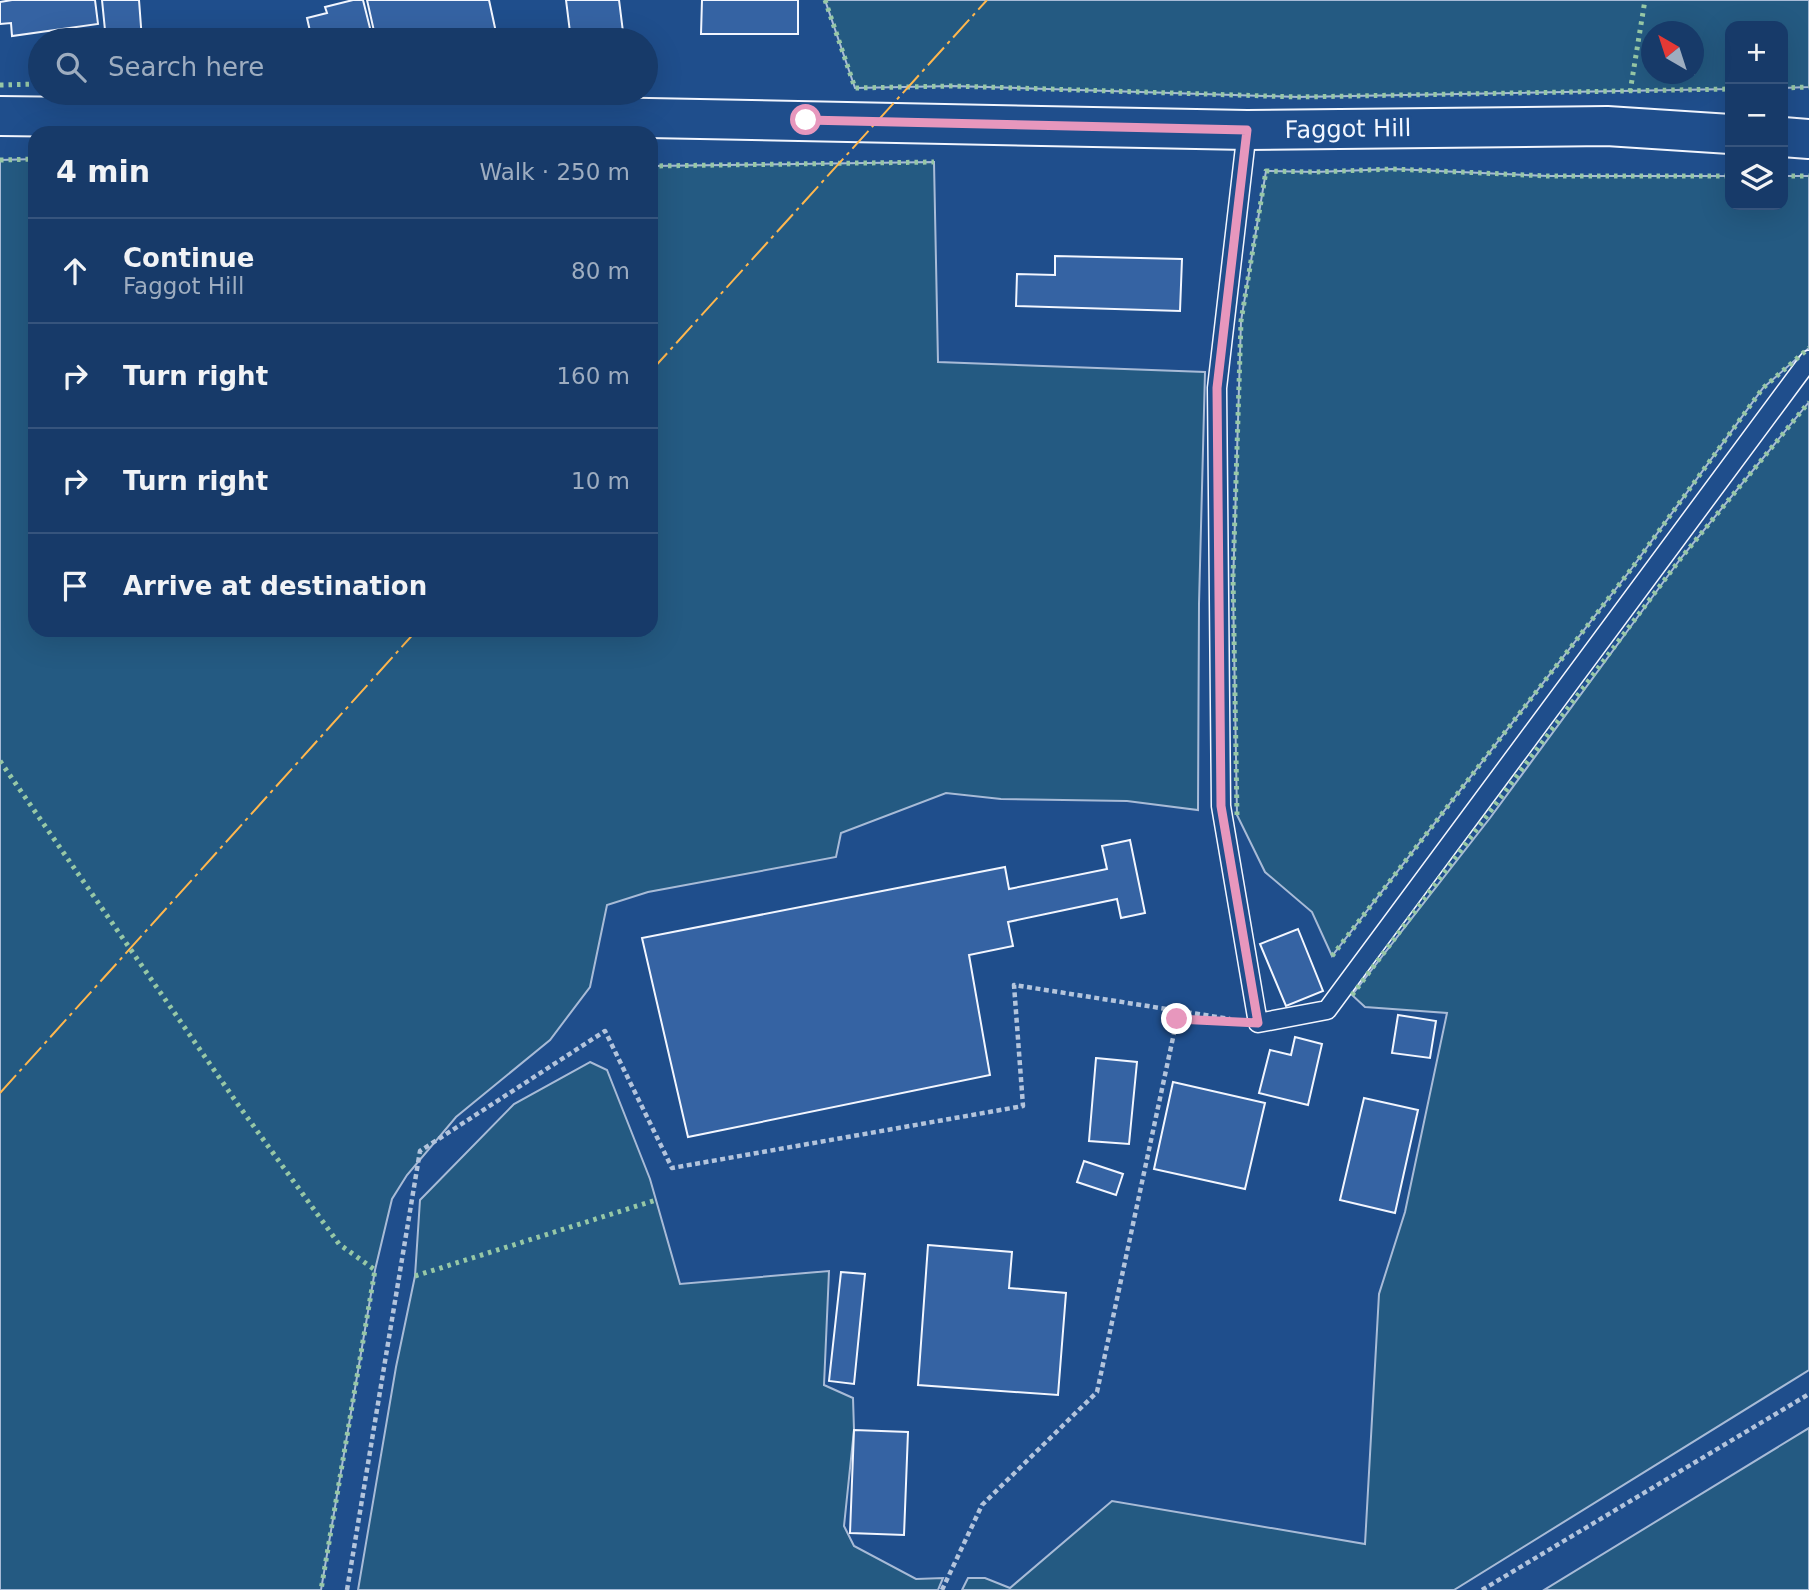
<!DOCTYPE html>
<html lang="en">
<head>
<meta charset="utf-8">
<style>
  body { margin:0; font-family:"DejaVu Sans",sans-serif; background:#244571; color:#f1f3f6 }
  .controls { position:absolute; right:21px; top:21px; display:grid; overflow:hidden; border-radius:14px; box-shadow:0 7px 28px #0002 }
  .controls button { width:63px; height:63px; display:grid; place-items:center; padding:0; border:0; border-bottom:2px solid #36547d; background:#173a69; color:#f1f3f6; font:35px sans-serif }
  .compass { position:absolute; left:1641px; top:21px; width:63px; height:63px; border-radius:50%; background:#173a69; box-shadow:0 7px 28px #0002; rotate:321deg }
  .stop { position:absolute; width:21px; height:21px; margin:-16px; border:5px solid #e797bd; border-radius:50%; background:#fff }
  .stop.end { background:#e797bd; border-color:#fff; box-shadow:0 2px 7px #0008 }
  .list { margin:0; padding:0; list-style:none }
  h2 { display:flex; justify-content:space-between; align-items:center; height:91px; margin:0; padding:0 28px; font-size:30px }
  h2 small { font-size:23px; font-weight:400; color:#9eadc0 }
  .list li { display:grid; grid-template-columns:46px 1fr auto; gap:21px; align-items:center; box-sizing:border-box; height:105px; padding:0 28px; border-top:2px solid #36547d }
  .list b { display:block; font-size:26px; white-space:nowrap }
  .list p { margin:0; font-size:23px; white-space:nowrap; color:#9eadc0 }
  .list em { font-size:23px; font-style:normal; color:#9eadc0 }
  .icon { flex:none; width:38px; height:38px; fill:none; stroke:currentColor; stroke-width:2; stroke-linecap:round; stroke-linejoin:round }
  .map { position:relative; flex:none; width:1809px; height:1590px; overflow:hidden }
  .search { position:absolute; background:#173a69; box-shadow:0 7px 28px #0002; left:28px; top:28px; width:630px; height:77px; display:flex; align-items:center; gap:18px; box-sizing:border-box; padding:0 24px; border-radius:38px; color:#9eadc0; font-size:26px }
  .panel { position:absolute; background:#173a69; box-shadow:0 7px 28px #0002; left:28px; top:126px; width:630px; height:511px; border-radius:21px }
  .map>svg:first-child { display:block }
</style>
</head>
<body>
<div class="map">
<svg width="1809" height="1590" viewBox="0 0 1809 1590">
  <rect width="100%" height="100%" fill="#1f4e8c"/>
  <g fill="#245a82" stroke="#a8bbd7" stroke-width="2" fill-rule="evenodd">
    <path d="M825,0H1809V87L1783,88V26H1730V89L1298,97L953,86L855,88ZM1652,32H1694V74H1652Z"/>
    <polygon points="35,159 35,630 651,630 651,166 934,162 938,362 1205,372 1199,604 1198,810 1127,801 1001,799 946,793 841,833 836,857 648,892 607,905 590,987 550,1040 456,1117 407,1175 392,1199 375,1270 321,1590 0,1590 0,160"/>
    <polygon points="1393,169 1548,176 1730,176 1730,205 1783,205 1783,176 1809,176 1809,348 1763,388 1632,568 1332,956 1312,912 1265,872 1237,815 1233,586 1241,321 1266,171 1315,172"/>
    <polygon points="1809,402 1809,1370 1454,1590 962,1590 968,1578 985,1578 1010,1588 1112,1501 1365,1544 1379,1294 1405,1212 1447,1013 1365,1007 1352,995 1490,818 1681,558"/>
    <polygon points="590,1062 607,1070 650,1179 680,1284 829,1271 824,1385 853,1398 854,1430 844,1526 854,1546 916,1579 943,1578 938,1590 358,1590 396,1367 415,1276 420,1200 514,1104"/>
    <polygon points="1809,1428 1809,1590 1544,1590"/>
  </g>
  <g fill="#3563a3" stroke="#f2f6ff" stroke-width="2">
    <polygon points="95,0 98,24 12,36 11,23 0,24 0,2 12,0"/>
    <polygon points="102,0 139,0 142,40 106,40"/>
    <polygon points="353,0 363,0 373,40 312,40 307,18 327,13 325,7"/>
    <polygon points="367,0 489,0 497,37 482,40 376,40"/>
    <polygon points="566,0 619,0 624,40 571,40"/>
    <polygon points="702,0 798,0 798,34 701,34"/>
    <polygon points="1055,256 1182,259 1180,311 1016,306 1017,274 1055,275"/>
    <polygon points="1130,840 1145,913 1121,918 1117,899 1008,922 1013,946 969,955 990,1075 688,1137 642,938 1005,867 1009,889 1107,869 1102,846"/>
    <polygon points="1298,929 1323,991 1286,1006 1260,944"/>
    <polygon points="1398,1015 1436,1021 1430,1058 1392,1053"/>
    <polygon points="1295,1037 1322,1044 1308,1105 1259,1093 1270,1050 1291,1055"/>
    <polygon points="1096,1058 1137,1062 1129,1144 1089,1141"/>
    <polygon points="1173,1082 1265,1103 1245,1189 1154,1169"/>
    <polygon points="1364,1098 1418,1110 1395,1213 1340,1200"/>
    <polygon points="1084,1161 1123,1174 1116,1195 1077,1182"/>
    <polygon points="928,1245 1012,1252 1009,1288 1066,1293 1058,1395 918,1385"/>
    <polygon points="841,1272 865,1274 854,1384 829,1381"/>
    <polygon points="854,1430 908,1432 904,1535 850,1533"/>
  </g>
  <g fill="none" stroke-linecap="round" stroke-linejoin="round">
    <g stroke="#f2f6ff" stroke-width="21">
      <polyline id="service" points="1247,130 1217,388 1221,806 1258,1023 1327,1010 1809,360"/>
    </g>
    <g stroke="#f2f6ff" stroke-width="42">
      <g id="tertiary">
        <polyline points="0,116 405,121 547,116 1247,130 1607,126 1730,134"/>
        <polyline points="1783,137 1809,139"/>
      </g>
    </g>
    <g stroke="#b3c4dc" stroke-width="4.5" stroke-dasharray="5 3.5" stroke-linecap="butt">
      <polyline points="347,1590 420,1151 605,1031 672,1168 1023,1106 1014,985 1230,1019"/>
      <polyline points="942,1590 982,1505 1097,1392 1177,1019 1229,1022"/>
      <polyline points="1482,1590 1809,1394"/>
    </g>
    <use href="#service" stroke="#1f4e8c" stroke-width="18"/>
    <use href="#tertiary" stroke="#1f4e8c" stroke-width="38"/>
    <g stroke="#97c8a6" stroke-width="5" stroke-dasharray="3.5 5" stroke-linecap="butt">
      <polyline points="825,0 855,88 953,86 1298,97 1730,89"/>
      <polyline points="0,85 40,84"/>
      <polyline points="1783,88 1809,87"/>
      <polyline points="1630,92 1645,0"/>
      <polyline points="0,160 35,159"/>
      <polyline points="651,166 934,162"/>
      <polyline points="1783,176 1809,176"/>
      <polyline points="0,761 239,1106 339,1244 375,1270 321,1590"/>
      <polyline points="1237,815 1233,577 1241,321 1266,171 1315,172 1393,169 1548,176 1730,176"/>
      <polyline points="1332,956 1632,568 1763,388 1809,348"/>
      <polyline points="1352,995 1681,558 1809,402"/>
      <polyline points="415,1276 656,1200"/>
    </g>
    <g stroke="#ffb74d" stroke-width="2" stroke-dasharray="24 5 3.5 5" stroke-linecap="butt">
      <polyline points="651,371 987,0"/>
      <polyline points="0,1093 417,630"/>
    </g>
  </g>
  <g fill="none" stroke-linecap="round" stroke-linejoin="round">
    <polyline stroke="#e797bd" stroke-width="9" points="806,120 1247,130 1217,388 1221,806 1258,1023 1177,1019"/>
  </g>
  <g text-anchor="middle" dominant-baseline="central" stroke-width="5" stroke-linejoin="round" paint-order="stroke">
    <g font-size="24" fill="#f2f6ff" stroke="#1f4e8c">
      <text transform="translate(1348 129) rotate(-1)">Faggot Hill</text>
    </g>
  </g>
</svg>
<div class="controls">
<button>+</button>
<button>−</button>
<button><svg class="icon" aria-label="layers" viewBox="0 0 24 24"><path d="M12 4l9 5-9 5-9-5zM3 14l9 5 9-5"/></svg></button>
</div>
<svg class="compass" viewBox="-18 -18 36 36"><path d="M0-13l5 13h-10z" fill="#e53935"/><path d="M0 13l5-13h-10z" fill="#9eadc0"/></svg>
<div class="stop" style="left:806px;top:120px"></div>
<div class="stop end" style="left:1177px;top:1019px"></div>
<div class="search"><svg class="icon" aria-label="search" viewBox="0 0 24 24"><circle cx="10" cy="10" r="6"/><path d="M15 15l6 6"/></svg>Search here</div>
<section class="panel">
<h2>4 min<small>Walk · 250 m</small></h2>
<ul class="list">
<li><svg class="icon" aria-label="ahead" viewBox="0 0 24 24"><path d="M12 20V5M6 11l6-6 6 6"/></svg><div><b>Continue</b><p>Faggot Hill</p></div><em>80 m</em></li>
<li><svg class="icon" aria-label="right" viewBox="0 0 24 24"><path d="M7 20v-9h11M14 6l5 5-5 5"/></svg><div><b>Turn right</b></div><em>160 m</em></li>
<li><svg class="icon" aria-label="right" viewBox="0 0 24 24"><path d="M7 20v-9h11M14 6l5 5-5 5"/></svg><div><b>Turn right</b></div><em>10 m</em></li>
<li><svg class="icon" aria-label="arrive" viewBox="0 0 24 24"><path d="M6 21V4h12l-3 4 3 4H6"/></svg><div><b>Arrive at destination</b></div></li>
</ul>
</section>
</div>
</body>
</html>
